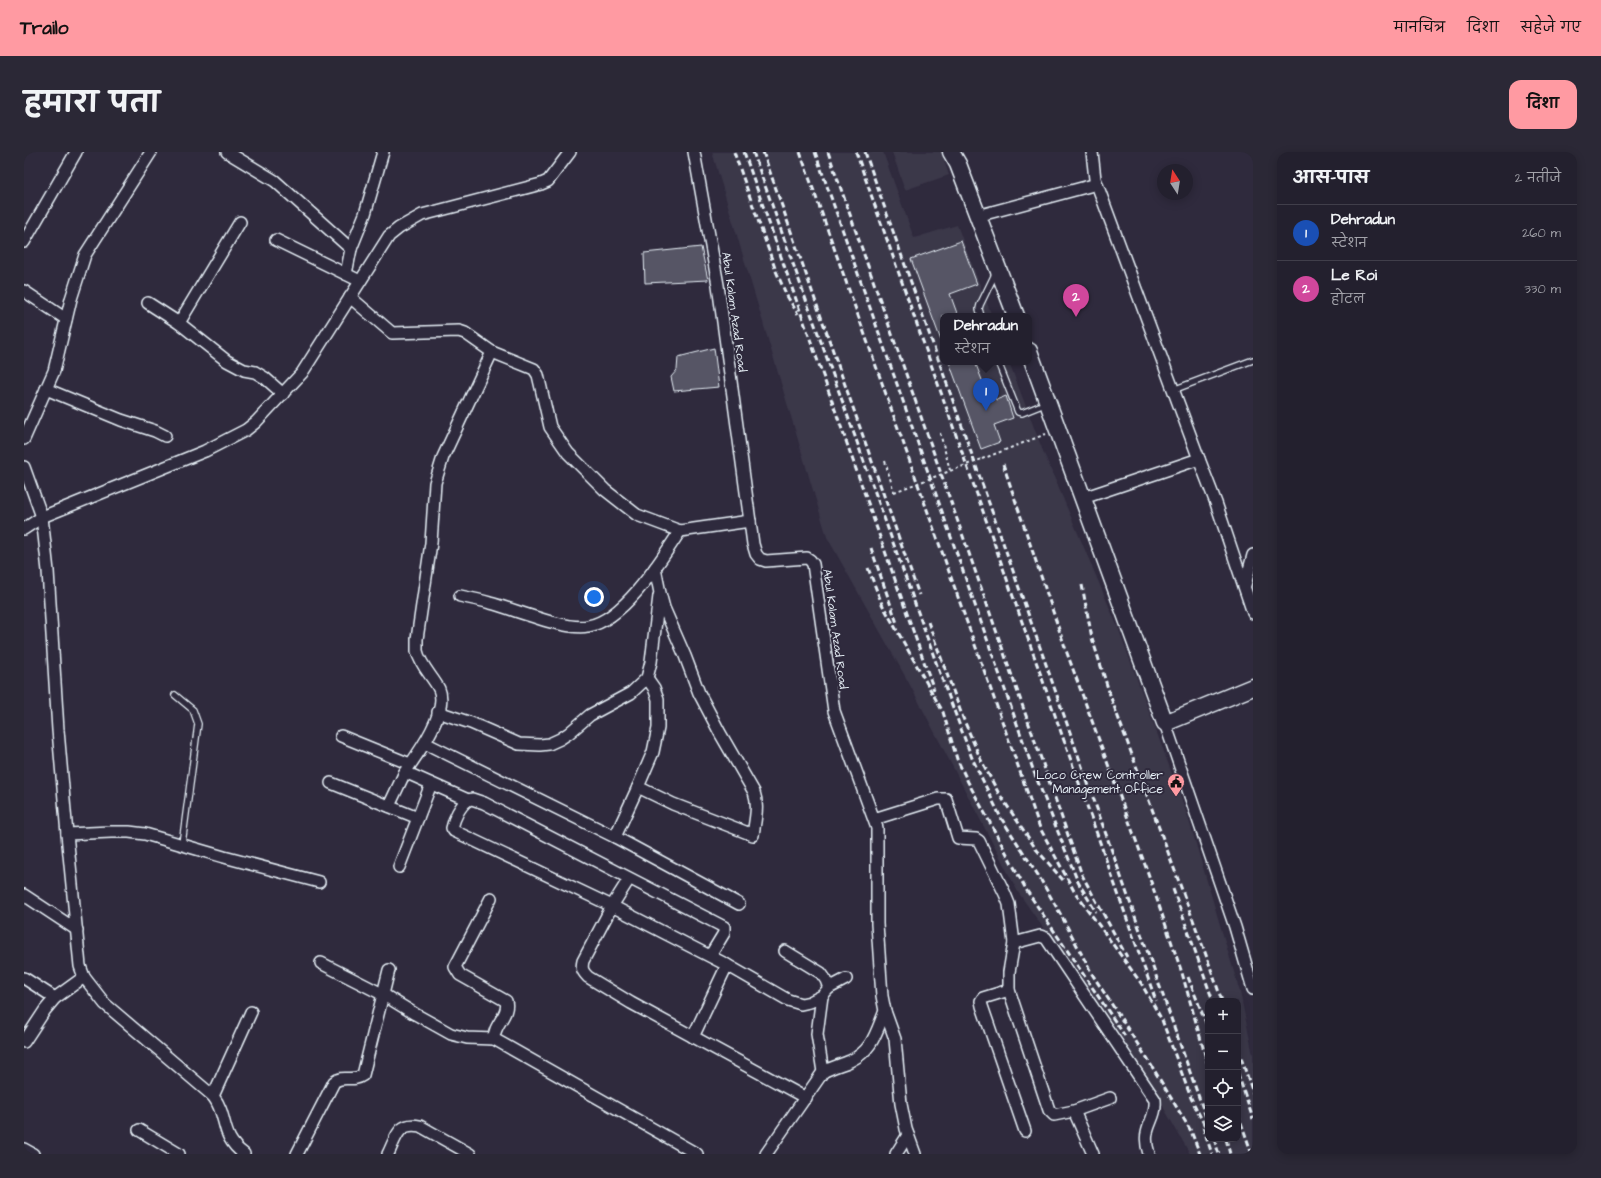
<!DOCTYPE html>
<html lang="hi">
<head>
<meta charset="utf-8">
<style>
  body { margin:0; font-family:"Architects Daughter","Playpen Sans Deva",sans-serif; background:#2b2836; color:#f1f3f6 }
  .controls { position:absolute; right:12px; bottom:12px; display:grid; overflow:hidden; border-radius:8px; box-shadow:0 2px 10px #0003 }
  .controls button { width:36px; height:36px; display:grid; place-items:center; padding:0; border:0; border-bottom:1px solid #403e4a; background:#23202e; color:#f1f3f6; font:20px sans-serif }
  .compass { position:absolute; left:1133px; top:12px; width:36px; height:36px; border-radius:50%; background:#23202e; box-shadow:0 2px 10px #0003; rotate:348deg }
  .you { position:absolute; left:570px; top:445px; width:14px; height:14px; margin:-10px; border:3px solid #fff; border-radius:50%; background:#1a73e8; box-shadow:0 0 0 6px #1a73e833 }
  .badge { display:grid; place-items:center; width:26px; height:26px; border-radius:50%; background:#ff9aa2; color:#fff; font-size:13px; font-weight:700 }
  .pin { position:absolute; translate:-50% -33px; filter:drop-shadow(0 1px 2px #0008) }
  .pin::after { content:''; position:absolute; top:21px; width:14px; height:12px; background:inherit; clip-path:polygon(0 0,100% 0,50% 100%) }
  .popup { position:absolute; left:916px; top:161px; width:92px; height:52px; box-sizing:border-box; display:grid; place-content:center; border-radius:8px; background:#23202e; filter:drop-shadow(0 1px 3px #0005); font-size:13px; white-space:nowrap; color:#a3a3aa }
  .popup b { font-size:15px; color:#f1f3f6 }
  .popup::after { content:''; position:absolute; left:50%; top:100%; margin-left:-8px; border:8px solid transparent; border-top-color:#23202e }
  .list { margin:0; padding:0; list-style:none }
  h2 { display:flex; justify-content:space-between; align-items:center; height:52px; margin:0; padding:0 16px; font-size:17px }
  h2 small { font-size:13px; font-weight:400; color:#a3a3aa }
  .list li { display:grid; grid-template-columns:26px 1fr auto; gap:12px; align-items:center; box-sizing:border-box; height:56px; padding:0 16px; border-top:1px solid #403e4a }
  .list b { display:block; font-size:15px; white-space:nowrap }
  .list p { margin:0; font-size:13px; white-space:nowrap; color:#a3a3aa }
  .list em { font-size:13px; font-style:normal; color:#a3a3aa }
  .icon { flex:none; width:22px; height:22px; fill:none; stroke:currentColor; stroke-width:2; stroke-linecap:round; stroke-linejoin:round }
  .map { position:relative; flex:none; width:1229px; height:1002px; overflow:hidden; border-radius:12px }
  header { display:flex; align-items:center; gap:24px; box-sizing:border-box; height:56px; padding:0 20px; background:#ff9aa2; color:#111 }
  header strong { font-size:19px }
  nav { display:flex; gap:22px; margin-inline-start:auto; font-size:14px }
  .intro { display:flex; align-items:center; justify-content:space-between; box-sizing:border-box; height:96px; padding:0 24px }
  h1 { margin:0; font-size:28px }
  .button { padding:10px 18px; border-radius:12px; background:#ff9aa2; color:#111; font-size:14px; font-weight:700 }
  main { display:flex; gap:24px; padding:0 24px }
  aside { flex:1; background:#23202e; border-radius:12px; box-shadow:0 2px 10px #0003 }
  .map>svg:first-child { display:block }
</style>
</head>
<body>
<header>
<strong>Trailo</strong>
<nav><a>मानचित्र</a><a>दिशा</a><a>सहेजे गए</a></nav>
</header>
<div class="intro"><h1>हमारा पता</h1><a class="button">दिशा</a></div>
<main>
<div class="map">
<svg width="1229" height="1002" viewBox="0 0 1229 1002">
  <rect width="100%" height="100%" fill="#2f2a3d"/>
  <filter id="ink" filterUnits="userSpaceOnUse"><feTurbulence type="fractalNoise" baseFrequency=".025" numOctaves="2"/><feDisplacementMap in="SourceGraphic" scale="8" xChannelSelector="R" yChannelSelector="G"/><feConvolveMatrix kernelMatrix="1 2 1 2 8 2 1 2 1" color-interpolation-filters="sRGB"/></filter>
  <g filter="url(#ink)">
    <g fill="#3b3749" fill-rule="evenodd">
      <path d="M688,0H859L890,86L933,73L968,164H919V210H985L1019,299L1095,478L1164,665L1216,840L1229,903V1002H1166L1114,911L994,740L886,533L803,385ZM1184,849H1214V987H1184Z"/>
      <polygon points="868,0 917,0 925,23 881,38"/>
    </g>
    <g fill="#575565" stroke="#e8f1f8">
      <polygon points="937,89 953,132 926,142 934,164 919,164 919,194 887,107"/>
      <polygon points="677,95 684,128 621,131 620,101"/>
      <polygon points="690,196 695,235 650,239 647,225 653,218 654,205"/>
      <polygon points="925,210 951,210 963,241 969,239 972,248 982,244 989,266 970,273 976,290 957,297"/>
    </g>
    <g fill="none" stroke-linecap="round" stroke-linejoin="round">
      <g stroke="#e8f1f8" stroke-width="8">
        <g id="lane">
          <polyline points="957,164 955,157 956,153 972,120"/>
          <polyline points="974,210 994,260 998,261 1023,251"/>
          <polyline points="1149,238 1229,208"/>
          <polyline points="151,543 169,558 174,572 158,692"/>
        </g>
      </g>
      <g stroke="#e8f1f8" stroke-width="14">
        <g id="street">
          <polyline points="203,0 251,29 327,97 322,122"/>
          <polyline points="670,0 694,133 729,392 732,402 736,407 742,409 783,406 786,408 789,412 810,559 853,676 853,772 858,844 861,859 871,887 877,952 882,977 891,1002"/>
          <polyline points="1068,0 1071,27 1175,307 1192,351 1229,461"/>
          <polyline points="953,64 1073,32"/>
          <polyline points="252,88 336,129"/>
          <polyline points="0,90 52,0"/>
          <polyline points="327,97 341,62 359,0"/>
          <polyline points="0,139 42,167"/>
          <polyline points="326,145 368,181 435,179 441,181 468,200 510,217 514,223 526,275 544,301 581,338 613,363 656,379 726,369"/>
          <polyline points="124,151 155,171 203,209 220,218 231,220 241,226 259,242"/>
          <polyline points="155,171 216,70"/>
          <polyline points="22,237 97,268 131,279 141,284"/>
          <polyline points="0,287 30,219 47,147 61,103 127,0"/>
          <path d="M0,315L18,365L24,419L34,578L43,682L56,814L60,825L81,852L189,944C205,965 195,984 220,1002"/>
          <polyline points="1059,346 1175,307"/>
          <polyline points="0,377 18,365 181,299 222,278 232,270 278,221 365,84 375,76 398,63 517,32 524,29 546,0"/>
          <polyline points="1221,433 1229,403"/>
          <path d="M436,444C446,446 456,448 466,451C490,457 541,479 564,474C600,468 637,408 656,379"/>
          <path d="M623,526L630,536L634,547V576L629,600L614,635L649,652L729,683C731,668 735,654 730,640L696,581L675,541L661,504L640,456L636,441L631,416"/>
          <polyline points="414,560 447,571 495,592 516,593 525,592 536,587 545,581 566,563 607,541 623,526 627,510 635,444"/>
          <polyline points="1141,571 1211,775 1229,837"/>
          <polyline points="317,584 386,612"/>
          <polyline points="401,591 591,685 715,752"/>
          <polyline points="307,631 394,666"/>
          <path d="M444,648L381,620C393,603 425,560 415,537C409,525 396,513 393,499C393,496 393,491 393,487L407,391L411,331L419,305L468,200"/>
          <polyline points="365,654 381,620"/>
          <path d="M850,667L914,647H922L934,686L952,687L955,689L981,742L985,752L990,791L1016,784L1022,786L1131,948C1133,970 1116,975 1125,1002"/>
          <polyline points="43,682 87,680 105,680 121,682 200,705 295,730"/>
          <polyline points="591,685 614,635"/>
          <polyline points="375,715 407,632"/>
          <path d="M605,727L588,754L559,809C557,817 559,820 564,825L607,851L782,946"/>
          <polyline points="0,743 53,778"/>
          <path d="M467,746L431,815L436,823L482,849C486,863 469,873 470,887L673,1002"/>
          <polyline points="990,791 985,820 985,838 1025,958 1030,963 1050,959 1086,946"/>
          <polyline points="761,799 797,821 802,828 805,836"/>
          <path d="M686,804L700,781V775L460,651L448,647L444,648C436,654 430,666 428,676L430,679L588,754L703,813L764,848L777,852L786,850L798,844L805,836L822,827"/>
          <polyline points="297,811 360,843 391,862 427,882 443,886 470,887"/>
          <polyline points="0,826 31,846"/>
          <polyline points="985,838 959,846 957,849 958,854 1001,979"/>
          <polyline points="798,844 793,882 799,920"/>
          <polyline points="669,885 703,813"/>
          <polyline points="0,890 21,858 31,846 60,825"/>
          <polyline points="189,944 227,860"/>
          <polyline points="1050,959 1069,1002"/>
          <polyline points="115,978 155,1002"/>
          <polyline points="0,997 9,1002"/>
          <path d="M273,1002L310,930C320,922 328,931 339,923L365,818"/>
          <path d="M364,1002C372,986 374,969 396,974L446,1002"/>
          <path d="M742,1002L799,920C808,915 817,913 826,909C849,898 852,880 861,859"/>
          <polyline points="872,1002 884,983"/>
        </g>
      </g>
      <g stroke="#e8f1f8" stroke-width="19">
        <g id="secondary">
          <polyline points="927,0 934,12 992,164"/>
          <polyline points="1005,199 1141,571 1229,535"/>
        </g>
      </g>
      <g stroke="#e8f1f8" stroke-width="2" stroke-dasharray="3 3" stroke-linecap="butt">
        <polyline points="916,281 926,318"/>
        <polyline points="958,307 1022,282"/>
        <polyline points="861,309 870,340"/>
      </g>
      <use href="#lane" stroke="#2f2a3d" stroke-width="5.5"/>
      <use href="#street" stroke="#2f2a3d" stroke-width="11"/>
      <use href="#secondary" stroke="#2f2a3d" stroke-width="16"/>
      <g stroke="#e8f1f8" stroke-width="3" stroke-dasharray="6 3" stroke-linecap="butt">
        <polyline points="710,0 752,119 763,144 774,162"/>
        <polyline points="720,0 910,538"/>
        <polyline points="729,0 914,516 948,606 977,666 1014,723 1037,763 1068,822 1124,908 1167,979 1176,1002"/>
        <polyline points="739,0 895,443"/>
        <polyline points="776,0 1016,676 1050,739 1117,831 1138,868 1167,946 1184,980"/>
        <polyline points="791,0 1010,620 1054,730 1072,760"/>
        <polyline points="804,0 1058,723 1103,805"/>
        <polyline points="832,0 1132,849"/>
        <polyline points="841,0 1184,971"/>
        <polyline points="979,312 1043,501 1124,721 1158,821 1184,913"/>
        <polyline points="847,396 873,471"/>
        <polyline points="844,416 858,452 919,560 933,607 944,630 1003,739 1101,884"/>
        <polyline points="1058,433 1068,486 1087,546 1182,803 1198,849"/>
        <polyline points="904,470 939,566 957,608 974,640 1012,697 1039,728"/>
        <polyline points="1149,737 1189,849"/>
        <polyline points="1164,825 1184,876"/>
        <polyline points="1214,897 1229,941"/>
        <polyline points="1214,922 1229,967"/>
        <polyline points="1214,962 1228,1002"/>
        <polyline points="1179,975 1188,1002"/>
        <polyline points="1190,987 1195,1002"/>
        <polyline points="1202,987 1206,1002"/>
      </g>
      <polyline stroke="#e8f1f8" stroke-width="2" stroke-dasharray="3 3" stroke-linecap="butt" points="870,340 958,307"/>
    </g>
  </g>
  <defs>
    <g id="civic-pin" transform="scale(0.9)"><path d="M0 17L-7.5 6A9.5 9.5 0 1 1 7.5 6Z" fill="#ff9aa2" stroke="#2f2a3d"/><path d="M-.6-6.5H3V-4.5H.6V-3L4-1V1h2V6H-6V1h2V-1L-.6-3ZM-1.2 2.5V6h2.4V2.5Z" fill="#111"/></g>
  </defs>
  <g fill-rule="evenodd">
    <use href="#civic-pin" x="1152" y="630"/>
  </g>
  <g text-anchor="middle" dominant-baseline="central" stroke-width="4" stroke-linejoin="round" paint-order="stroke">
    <g font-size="12" fill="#e8f1f8" stroke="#2f2a3d">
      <text transform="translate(710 160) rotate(82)">Abul Kalam Azad Road</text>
      <text transform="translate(811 477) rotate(82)">Abul Kalam Azad Road</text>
    </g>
    <g font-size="12" fill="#e8f1f8" stroke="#2f2a3d" text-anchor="end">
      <text x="1139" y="623">Loco Crew Controller<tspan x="1139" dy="14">Management Office</tspan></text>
    </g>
  </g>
</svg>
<div class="controls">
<button>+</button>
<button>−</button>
<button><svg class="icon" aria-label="locate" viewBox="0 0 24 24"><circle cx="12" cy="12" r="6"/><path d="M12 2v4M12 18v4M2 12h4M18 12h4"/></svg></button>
<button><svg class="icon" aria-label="layers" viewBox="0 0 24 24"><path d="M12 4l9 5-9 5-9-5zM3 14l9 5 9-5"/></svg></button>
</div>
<svg class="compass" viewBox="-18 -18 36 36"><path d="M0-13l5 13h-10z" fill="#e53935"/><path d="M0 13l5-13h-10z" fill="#a3a3aa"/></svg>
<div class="you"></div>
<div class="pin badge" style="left:962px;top:259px;background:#1a4fb4">1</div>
<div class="popup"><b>Dehradun</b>स्टेशन</div>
<div class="pin badge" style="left:1052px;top:165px;background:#d1479c">2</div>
</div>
<aside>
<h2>आस-पास<small>2 नतीजे</small></h2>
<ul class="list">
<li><span class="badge" style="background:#1a4fb4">1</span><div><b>Dehradun</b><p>स्टेशन</p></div><em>260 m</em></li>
<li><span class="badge" style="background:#d1479c">2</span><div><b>Le Roi</b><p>होटल</p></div><em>330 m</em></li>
</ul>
</aside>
</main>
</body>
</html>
